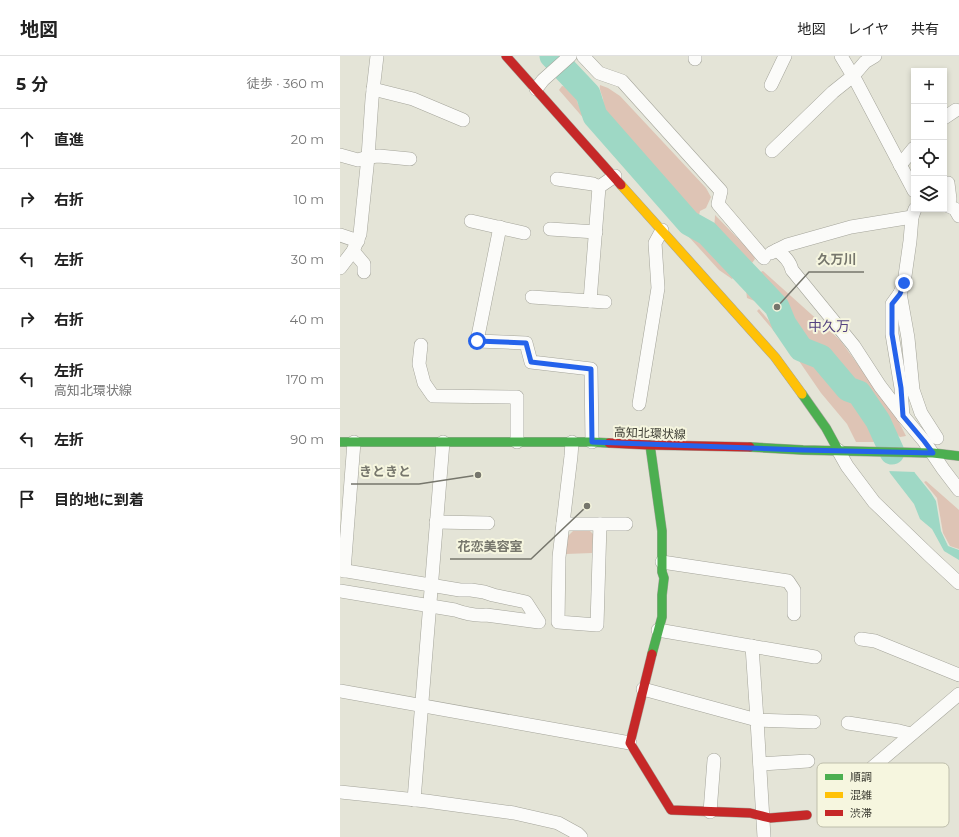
<!DOCTYPE html>
<html lang="ja">
<head>
<meta charset="utf-8">
<style>
  body { margin:0; font-family:Montserrat,"Noto Sans JP",sans-serif; background:#f2f2f2; color:#222 }
  .controls { position:absolute; right:12px; top:12px; display:grid; overflow:hidden; border-radius:0px; box-shadow:0 2px 6px #0003 }
  .controls button { width:36px; height:36px; display:grid; place-items:center; padding:0; border:0; border-bottom:1px solid #e0e0e0; background:#fff; color:#222; font:20px sans-serif }
  .stop { position:absolute; width:12px; height:12px; margin:-9px; border:3px solid #2563eb; border-radius:50%; background:#fff }
  .stop.end { background:#2563eb; border-color:#fff; box-shadow:0 1px 4px #0008 }
  .list { margin:0; padding:0; list-style:none }
  h2 { display:flex; justify-content:space-between; align-items:center; height:52px; margin:0; padding:0 16px; font-size:17px }
  h2 small { font-size:13px; font-weight:400; color:#767676 }
  .list li { display:grid; grid-template-columns:26px 1fr auto; gap:12px; align-items:center; box-sizing:border-box; height:60px; padding:0 16px; border-top:1px solid #e0e0e0 }
  .list b { display:block; font-size:15px; white-space:nowrap }
  .list p { margin:0; font-size:13px; white-space:nowrap; color:#767676 }
  .list em { font-size:13px; font-style:normal; color:#767676 }
  .icon { flex:none; width:22px; height:22px; fill:none; stroke:currentColor; stroke-width:2; stroke-linecap:round; stroke-linejoin:round }
  .map { position:relative; flex:none; width:619px; height:781px; overflow:hidden }
  header { display:flex; align-items:center; gap:24px; box-sizing:border-box; height:56px; padding:0 20px; background:#fff; border-bottom:1px solid #e0e0e0 }
  header strong { font-size:19px }
  nav { display:flex; gap:22px; margin-inline-start:auto; font-size:14px }
  main { display:flex }
  aside { flex:1; background:#fff }
  .map>svg:first-child { display:block }
</style>
</head>
<body>
<header>
<strong>地図</strong>
<nav><a>地図</a><a>レイヤ</a><a>共有</a></nav>
</header>
<main>
<aside>
<h2>5 分<small>徒歩 · 360 m</small></h2>
<ul class="list">
<li><svg class="icon" aria-label="ahead" viewBox="0 0 24 24"><path d="M12 20V5M6 11l6-6 6 6"/></svg><div><b>直進</b></div><em>20 m</em></li>
<li><svg class="icon" aria-label="right" viewBox="0 0 24 24"><path d="M7 20v-9h11M14 6l5 5-5 5"/></svg><div><b>右折</b></div><em>10 m</em></li>
<li><svg class="icon" aria-label="left" viewBox="0 0 24 24"><path d="M17 20v-9H6M10 6l-5 5 5 5"/></svg><div><b>左折</b></div><em>30 m</em></li>
<li><svg class="icon" aria-label="right" viewBox="0 0 24 24"><path d="M7 20v-9h11M14 6l5 5-5 5"/></svg><div><b>右折</b></div><em>40 m</em></li>
<li><svg class="icon" aria-label="left" viewBox="0 0 24 24"><path d="M17 20v-9H6M10 6l-5 5 5 5"/></svg><div><b>左折</b><p>高知北環状線</p></div><em>170 m</em></li>
<li><svg class="icon" aria-label="left" viewBox="0 0 24 24"><path d="M17 20v-9H6M10 6l-5 5 5 5"/></svg><div><b>左折</b></div><em>90 m</em></li>
<li><svg class="icon" aria-label="arrive" viewBox="0 0 24 24"><path d="M6 21V4h12l-3 4 3 4H6"/></svg><div><b>目的地に到着</b></div></li>
</ul>
</aside>
<div class="map">
<svg width="619" height="781" viewBox="0 0 619 781">
  <rect width="100%" height="100%" fill="#e4e4d7"/>
  <g fill="#dec4b5">
    <path d="M260,29L268,32L280,40L366,132L371,141L366,152L360,155L359,159L360,166L350,160L262,61C262,55 264,48 263,43C262,38 259,34 260,29Z"/>
    <polygon points="222,30 228,31 236,40 238,48 349,172 363,182 385,205 394,221 392,223 379,214 299,126 219,34"/>
    <path d="M375,159L412,197L415,203L412,207C410,206 407,207 405,206C400,204 378,184 376,178C373,173 375,165 375,159Z"/>
    <polygon points="423,215 500,284 557,362 566,380 560,381 550,373 520,334 510,330 483,297 464,288 457,277 454,267 436,245 434,238 421,226 419,222 418,217"/>
    <polygon points="412,229 418,234 432,250 432,252 407,242 406,234 408,230"/>
    <polygon points="419,253 458,299 476,303 481,305 505,333 511,343 514,346 518,347 517,343 520,344 534,362 534,366 540,377 534,386 516,386 507,368 481,337 457,302 417,255"/>
    <polygon points="586,425 619,454 619,493 610,490 603,477 597,442 584,426"/>
    <polygon points="234,474 249,474 253,478 252,497 226,498 228,480"/>
  </g>
  <polygon fill="#9ed8c5" points="539,362 546,371 556,379 575,417 591,437 596,445 601,475 608,490 619,494 619,504 604,495 592,473 580,463 574,448 550,417 538,387 541,377 538,367"/>
  <polygon fill="#e4e4d7" points="538,380 559,381 576,416 547,415 536,387"/>
  <g fill="none" stroke-linecap="round" stroke-linejoin="round">
    <polyline stroke="#9ed8c5" stroke-width="25" points="212,0 248,38 255,60 349,167 367,177 437,251 444,268 461,293 481,301 508,333 519,337 538,365 552,396"/>
    <g stroke="#a4a49a" stroke-width="14">
      <g id="street">
        <polyline points="243,0 259,17 282,25 381,135 378,148 424,202"/>
        <polyline points="501,0 516,25 574,135"/>
        <polyline points="355,3 355,0"/>
        <polyline points="431,29 445,0"/>
        <polyline points="33,33 73,43 123,64"/>
        <polyline points="196,33 203,24 230,0"/>
        <polyline points="604,62 616,54"/>
        <polyline points="432,95 493,36 513,20 525,6 535,0"/>
        <polyline points="0,99 18,104 28,101 39,100 70,103"/>
        <polyline points="560,109 574,92"/>
        <polyline points="217,123 253,128 259,131"/>
        <polyline points="604,148 615,153 619,160"/>
        <polyline points="607,149 610,143 608,127"/>
        <polyline points="131,165 184,177"/>
        <polyline points="160,171 137,285 186,287 191,306 251,313 252,386"/>
        <polyline points="210,173 256,176"/>
        <polyline points="0,179 18,185"/>
        <path d="M437,194C444,200 450,205 452,214L514,290L540,330L563,360L584,385L603,413L619,434"/>
        <polyline points="13,195 24,208 24,216"/>
        <polyline points="431,197 447,189 511,171 572,161"/>
        <polyline points="0,212 13,195 20,178 28,101 32,43 37,0"/>
        <polyline points="560,237 568,282 573,334 581,357 597,382"/>
        <polyline points="192,241 265,246"/>
        <polyline points="250,245 259,131 275,120"/>
        <polyline points="81,289 79,308 84,327 93,340 177,341 177,386"/>
        <polyline points="299,348 318,232 315,187 322,174"/>
        <polyline points="563,360 561,332 552,278 552,248 560,237 564,227 570,185 572,161 575,153"/>
        <polyline points="232,386 231,400 219,501 218,566 257,569 260,468"/>
        <polyline points="498,394 507,410 534,446 590,500 619,527"/>
        <polyline points="96,466 148,467"/>
        <polyline points="223,468 286,468"/>
        <polyline points="322,506 448,525 454,534 454,558"/>
        <path d="M0,514L120,534H131L144,536L153,539L186,546L199,566L146,559C135,560 126,558 115,554L0,535"/>
        <polyline points="4,515 14,386"/>
        <polyline points="318,574 475,601"/>
        <polyline points="521,583 535,585 619,619"/>
        <polyline points="412,590 417,664 474,666"/>
        <polyline points="303,633 417,664 424,781"/>
        <polyline points="0,635 290,687"/>
        <polyline points="508,667 559,675 571,678"/>
        <polyline points="420,708 468,705"/>
        <polyline points="0,736 86,745 174,757 218,767 238,778 241,781"/>
        <polyline points="74,744 103,386"/>
        <polyline points="507,755 533,749 517,727 520,722 619,638"/>
        <polyline points="370,756 374,704"/>
      </g>
    </g>
    <g stroke="#a4a49a" stroke-width="10">
      <g id="fast">
        <polyline points="462,338 486,372 498,394"/>
        <polyline points="0,386 252,386 269,387"/>
        <polyline points="310,389 322,475 322,516 324,522 322,539 322,561 312,598"/>
        <polyline points="410,391 463,394 593,397 619,400"/>
      </g>
    </g>
    <g stroke="#a4a49a" stroke-width="10">
      <polyline id="slow" points="281,129 435,301 462,338"/>
    </g>
    <g stroke="#a4a49a" stroke-width="10">
      <g id="jam">
        <polyline points="166,0 281,129"/>
        <polyline points="269,387 310,389 410,391"/>
        <polyline points="312,598 290,687 331,754 410,757 430,762 467,759"/>
      </g>
    </g>
    <use href="#street" stroke="#fbfbf9" stroke-width="13"/>
    <use href="#fast" stroke="#4caf50" stroke-width="9"/>
    <use href="#slow" stroke="#ffc107" stroke-width="9"/>
    <use href="#jam" stroke="#c62828" stroke-width="9"/>
  </g>
  <g fill="none" stroke-linecap="round" stroke-linejoin="round">
    <polyline stroke="#2563eb" stroke-width="5" points="137,285 186,287 191,306 251,313 252,386 463,394 593,397 584,385 563,360 561,332 552,278 552,248 560,238 564,227"/>
  </g>
  <g text-anchor="middle" dominant-baseline="central" stroke-width="4" stroke-linejoin="round" paint-order="stroke">
    <g font-size="12" fill="#3b3b32" stroke="#f6f6df">
      <text transform="translate(310 377) rotate(2)">高知北環状線</text>
    </g>
    <g font-size="14" fill="#544380" stroke="#f6f6df">
      <text x="489" y="270">中久万</text>
    </g>
  </g>
  <rect x="477" y="707" width="132" height="64" rx="6" fill="#f6f6df" stroke="#bebeab" stroke-width="1"/>
  <rect x="485" y="718" width="18" height="6" fill="#4caf50"/>
  <rect x="485" y="736" width="18" height="6" fill="#ffc107"/>
  <rect x="485" y="754" width="18" height="6" fill="#c62828"/>
  <g font-size="11" fill="#3b3b32">
    <text x="510" y="725">順調</text>
    <text x="510" y="743">混雑</text>
    <text x="510" y="761">渋滞</text>
  </g>
  <path fill="none" stroke="#76766c" stroke-width="1.5" d="M437 251L469 216H524M138 419L79 428H11M247 450L191 503H110"/>
  <g fill="#76766c" stroke="#f6f6df" stroke-width="1.5">
    <circle cx="437" cy="251" r="4"/>
    <circle cx="138" cy="419" r="4"/>
    <circle cx="247" cy="450" r="4"/>
  </g>
  <g font-size="13" text-anchor="middle" font-weight="bold" fill="#76766c" stroke="#f6f6df" stroke-width="4" stroke-linejoin="round" paint-order="stroke">
    <text x="497" y="208">久万川</text>
    <text x="45" y="420">きときと</text>
    <text x="150" y="495">花恋美容室</text>
  </g>
</svg>
<div class="controls">
<button>+</button>
<button>−</button>
<button><svg class="icon" aria-label="locate" viewBox="0 0 24 24"><circle cx="12" cy="12" r="6"/><path d="M12 2v4M12 18v4M2 12h4M18 12h4"/></svg></button>
<button><svg class="icon" aria-label="layers" viewBox="0 0 24 24"><path d="M12 4l9 5-9 5-9-5zM3 14l9 5 9-5"/></svg></button>
</div>
<div class="stop" style="left:137px;top:285px"></div>
<div class="stop end" style="left:564px;top:227px"></div>
</div>
</main>
</body>
</html>
